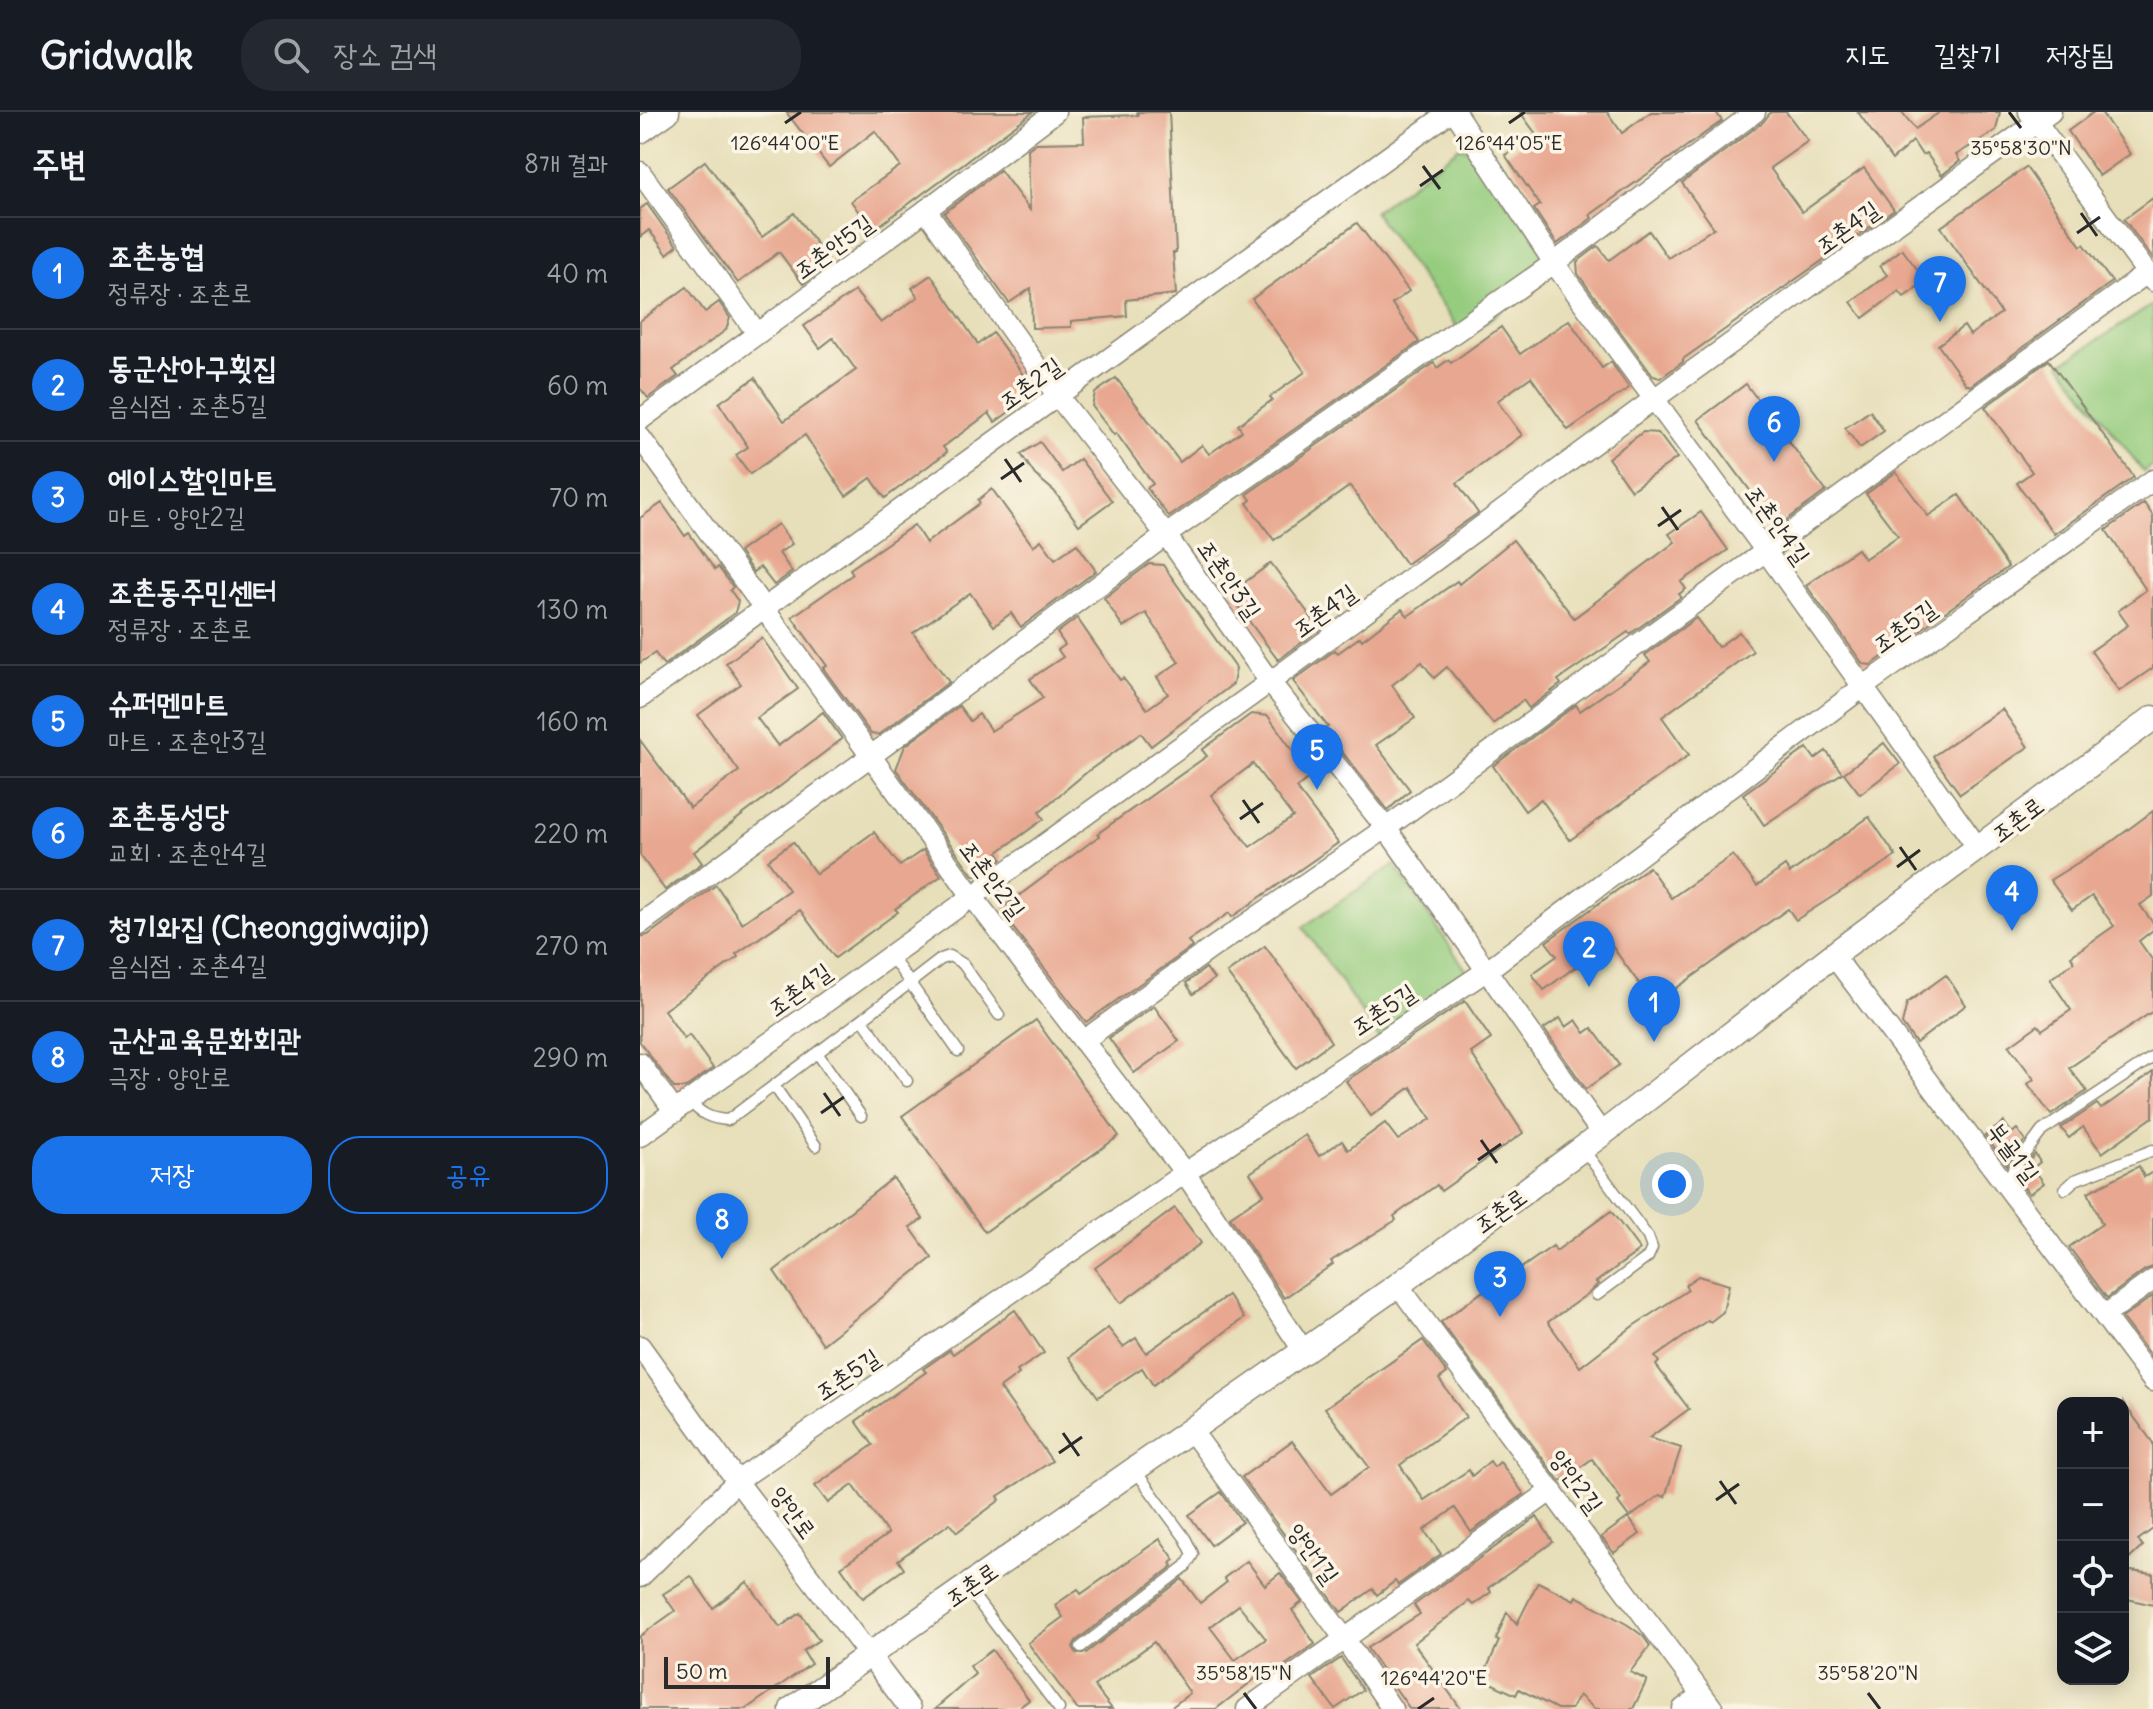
<!DOCTYPE html>
<html lang="ko">
<head>
<meta charset="utf-8">
<style>
  body { margin:0; font-family:Delius,"Poor Story",sans-serif; background:#242831; color:#f1f3f6 }
  .controls { position:absolute; right:24px; bottom:24px; display:grid; overflow:hidden; border-radius:16px; box-shadow:0 4px 20px #0003 }
  .controls button { width:72px; height:72px; display:grid; place-items:center; padding:0; border:0; border-bottom:2px solid #363941; background:#171b24; color:#f1f3f6; font:40px sans-serif }
  .scale { position:absolute; left:24px; bottom:20px; width:166px; box-sizing:border-box; padding-left:8px; border:4px solid #2b2b2b; border-top:0; font-size:22px; line-height:28px; white-space:nowrap; color:#2b2b2b; -webkit-text-stroke:6px #fcf5e5; paint-order:stroke }
  .you { position:absolute; left:1032px; top:1072px; width:28px; height:28px; margin:-20px; border:6px solid #fff; border-radius:50%; background:#1a73e8; box-shadow:0 0 0 12px #1a73e833 }
  .badge { display:grid; place-items:center; width:52px; height:52px; border-radius:50%; background:#1a73e8; color:#fff; font-size:26px; font-weight:700 }
  .pin { position:absolute; translate:-50% -66px; filter:drop-shadow(0 2px 4px #0008) }
  .pin::after { content:''; position:absolute; top:42px; width:28px; height:24px; background:inherit; clip-path:polygon(0 0,100% 0,50% 100%) }
  .list { margin:0; padding:0; list-style:none }
  h2 { display:flex; justify-content:space-between; align-items:center; height:104px; margin:0; padding:0 32px; font-size:34px }
  h2 small { font-size:26px; font-weight:400; color:#9ea1a6 }
  .list li { display:grid; grid-template-columns:52px 1fr auto; gap:24px; align-items:center; box-sizing:border-box; height:112px; padding:0 32px; border-top:2px solid #363941 }
  .list b { display:block; font-size:30px; white-space:nowrap }
  .list p { margin:0; font-size:26px; white-space:nowrap; color:#9ea1a6 }
  .list em { font-size:26px; font-style:normal; color:#9ea1a6 }
  .actions { display:flex; gap:16px; padding:24px 32px }
  .actions a { flex:1; padding:18px 0; border:2px solid #1a73e8; border-radius:32px; text-align:center; font-size:28px; color:#1a73e8 }
  .actions .main { background:#1a73e8; color:#fff }
  .icon { flex:none; width:44px; height:44px; fill:none; stroke:currentColor; stroke-width:2; stroke-linecap:round; stroke-linejoin:round }
  .map { position:relative; flex:none; width:1513px; height:1597px; overflow:hidden }
  header { display:flex; align-items:center; gap:48px; box-sizing:border-box; height:112px; padding:0 40px; background:#171b24; border-bottom:2px solid #363941 }
  header strong { font-size:38px }
  nav { display:flex; gap:44px; margin-inline-start:auto; font-size:28px }
  .search { width:560px; height:72px; background:#242831; display:flex; align-items:center; gap:20px; box-sizing:border-box; padding:0 28px; border-radius:32px; color:#9ea1a6; font-size:30px }
  main { display:flex }
  aside { flex:1; background:#171b24 }
  .map>svg:first-child { display:block }
</style>
</head>
<body>
<header>
<strong>Gridwalk</strong>
<div class="search"><svg class="icon" aria-label="search" viewBox="0 0 24 24"><circle cx="10" cy="10" r="6"/><path d="M15 15l6 6"/></svg>장소 검색</div>
<nav><a>지도</a><a>길찾기</a><a>저장됨</a></nav>
</header>
<main>
<aside>
<h2>주변<small>8개 결과</small></h2>
<ul class="list">
<li><span class="badge">1</span><div><b>조촌농협</b><p>정류장 · 조촌로</p></div><em>40 m</em></li>
<li><span class="badge">2</span><div><b>동군산아구횟집</b><p>음식점 · 조촌5길</p></div><em>60 m</em></li>
<li><span class="badge">3</span><div><b>에이스할인마트</b><p>마트 · 양안2길</p></div><em>70 m</em></li>
<li><span class="badge">4</span><div><b>조촌동주민센터</b><p>정류장 · 조촌로</p></div><em>130 m</em></li>
<li><span class="badge">5</span><div><b>슈퍼멘마트</b><p>마트 · 조촌안3길</p></div><em>160 m</em></li>
<li><span class="badge">6</span><div><b>조촌동성당</b><p>교회 · 조촌안4길</p></div><em>220 m</em></li>
<li><span class="badge">7</span><div><b>청기와집 (Cheonggiwajip)</b><p>음식점 · 조촌4길</p></div><em>270 m</em></li>
<li><span class="badge">8</span><div><b>군산교육문화회관</b><p>극장 · 양안로</p></div><em>290 m</em></li>
</ul>
<div class="actions"><a class="main">저장</a><a>공유</a></div>
</aside>
<div class="map">
<svg width="1513" height="1597" viewBox="0 0 1513 1597">
  <rect width="100%" height="100%" fill="#fcf5e5"/>
  <filter id="ink" filterUnits="userSpaceOnUse"><feTurbulence type="fractalNoise" baseFrequency=".0125" numOctaves="2"/><feDisplacementMap in="SourceGraphic" scale="16" xChannelSelector="R" yChannelSelector="G"/><feConvolveMatrix kernelMatrix="1 2 1 2 8 2 1 2 1" color-interpolation-filters="sRGB"/></filter>
  <filter id="wash" filterUnits="userSpaceOnUse"><feTurbulence type="fractalNoise" baseFrequency=".006" numOctaves="4" result="noise"/><feDisplacementMap in="SourceGraphic" scale="32" xChannelSelector="R" yChannelSelector="G"/><feGaussianBlur stdDeviation="1.8" result="paint"/><feColorMatrix in="noise" values="0 0 0 0 0 0 0 0 0 0 0 0 0 0 0 0 0 1.4 0 .05"/><feComposite in="paint" operator="in"/></filter>
  <g filter="url(#wash)">
    <rect width="100%" height="100%" fill="#e7dfba"/>
    <g fill="#95cc7e" stroke="#607c54" stroke-width="2">
      <polygon points="820,35 836,41 908,144 906,164 825,226 734,100"/>
      <polygon points="1511,194 1513,195 1513,353 1504,360 1421,252"/>
      <polygon points="754,753 831,865 740,927 663,815"/>
    </g>
    <g id="blocks">
      <g fill="#e8a790" fill-rule="evenodd">
        <polygon points="146,0 393,0 232,119 211,89 260,54 235,19 189,55"/>
        <polygon points="497,0 529,0 536,141 533,141 536,182 486,188 487,204 431,209 431,215 392,216 391,176 369,191 304,101 360,58 390,98 388,37 396,31 444,30 443,5 498,3"/>
        <polygon points="880,0 967,0 982,21 1011,0 1076,0 1082,9 950,103 952,106 917,132 894,97 900,93 865,43 896,22"/>
        <polygon points="1131,0 1146,0 1168,29 1130,56 1162,100 1224,56 1254,98 1043,247 1043,250 1020,266 1013,264 938,162 937,150 958,134 969,148 1009,119 1028,146 1074,116 1042,71 1123,10"/>
        <polygon points="1218,0 1262,0 1275,17 1300,0 1360,0 1356,18 1316,43 1320,49 1302,63 1286,41 1282,43 1273,29 1252,48"/>
        <polygon points="1454,0 1461,0 1490,42 1459,64 1428,19"/>
        <polygon points="65,49 122,125 154,101 191,152 163,172 139,140 98,171 28,76"/>
        <polygon points="1386,55 1441,134 1444,132 1472,170 1330,274 1326,272 1298,233 1324,214 1330,223 1361,201 1301,115"/>
        <polygon points="1513,86 1513,147 1484,107"/>
        <polygon points="7,92 37,134 27,142 9,118 0,125 0,97"/>
        <polygon points="717,111 769,179 752,192 779,230 529,405 507,376 513,372 476,321 474,323 452,294 455,281 476,266 540,350 562,333 569,342 602,319 598,313 632,288 630,285 665,260 612,187"/>
        <polygon points="1262,137 1286,169 1264,185 1259,179 1223,206 1211,190 1247,163 1240,154"/>
        <polygon points="291,163 338,232 353,221 389,271 386,288 355,310 349,301 303,335 307,340 245,386 231,366 206,384 165,323 110,362 96,343 108,335 79,291 115,266 144,309 216,258 193,226 180,236 164,214 215,179 241,211 278,185 272,176"/>
        <polygon points="47,175 65,200 79,190 90,206 86,218 33,258 38,264 8,286 0,276 0,209"/>
        <polygon points="929,208 962,256 971,250 989,276 928,318 891,265 857,289 882,323 817,371 838,401 766,452 710,374 634,428 607,391 611,388 607,382 794,251 797,256 808,248 811,251 861,215 880,242"/>
        <polygon points="1409,248 1494,365 1414,422 1377,371 1392,360 1345,295"/>
        <polygon points="1106,272 1186,379 1137,415 1058,308"/>
        <polygon points="1230,299 1244,319 1220,336 1205,316"/>
        <polygon points="1003,320 1018,321 1037,346 991,378 968,346"/>
        <polygon points="400,330 422,360 440,347 472,389 439,413 414,379 395,363 381,342"/>
        <polygon points="1256,360 1288,404 1319,383 1368,455 1231,553 1223,552 1166,473 1217,437 1224,447 1258,424 1226,382"/>
        <polygon points="352,377 393,434 401,428 415,447 437,432 456,459 381,515 371,501 354,514 330,481 273,521 309,570 238,623 231,622 183,556 187,554 152,505 213,462 210,457 274,413 286,431 340,391 338,388"/>
        <polygon points="22,391 45,424 49,421 75,458 78,455 93,475 90,478 98,489 95,501 24,553 15,541 0,551 0,406"/>
        <polygon points="1504,391 1513,404 1513,556 1479,579 1451,539 1488,513 1478,499 1506,478 1466,418"/>
        <polygon points="1061,400 1088,438 1041,470 1046,477 1039,482 1041,485 990,522 988,520 975,529 918,568 921,572 889,596 883,588 853,612 807,555 794,566 782,550 752,573 775,606 736,633 770,678 748,698 684,617 688,615 653,569 695,538 698,541 720,525 722,528 762,497 768,504 817,469 819,472 873,428 934,506 1035,430 1029,422"/>
        <polygon points="138,412 152,432 139,441 152,460 134,473 120,455 113,460 99,440"/>
        <polygon points="631,451 680,517 638,548 589,482"/>
        <polygon points="509,452 523,453 596,556 593,572 511,634 501,621 447,660 399,700 404,707 358,740 362,747 339,764 333,763 256,657 265,634 319,594 330,609 339,602 351,619 403,586 390,567 423,545 418,538 425,533 417,521 437,506 480,568 483,566 507,597 528,582 517,565 539,550 506,501 483,515 464,486"/>
        <polygon points="1056,506 1078,535 1099,520 1113,539 1022,605 1049,643 930,728 901,687 885,699 853,654 936,593 940,599 1010,550 1005,543"/>
        <polygon points="122,526 158,577 117,606 138,634 183,600 202,627 54,740 62,751 25,778 0,743 0,628 50,696 99,659 58,603 101,572 86,551"/>
        <polygon points="1362,597 1388,635 1320,682 1293,644"/>
        <path d="M611,602L628,604L671,664L656,676L698,731L592,805L589,801L548,829L552,835L446,910L364,804L365,794L459,724L457,722L567,644L562,638ZM613,652L653,705L610,735L571,683Z"/>
        <polygon points="1244,631 1260,652 1220,682 1204,661"/>
        <polygon points="1167,636 1175,647 1186,639 1202,661 1124,713 1103,682"/>
        <polygon points="1513,699 1513,784 1500,793 1513,811 1513,818 1499,829 1513,849 1513,899 1429,956 1447,979 1411,1003 1388,972 1394,967 1369,934 1398,913 1402,918 1431,898 1410,867 1434,850 1431,844 1474,814 1452,784 1432,798 1410,768 1470,731"/>
        <polygon points="1229,705 1256,744 1156,808 1148,797 1014,892 969,830 904,878 892,862 917,844 906,830 1009,755 1031,786 1093,743 1117,774 1145,754 1150,761"/>
        <polygon points="234,720 260,754 283,738 301,764 255,797 258,800 195,846 160,798 96,842 98,845 24,898 44,927 49,923 73,956 45,976 34,976 0,930 0,825 8,823 76,773 102,811 149,778 128,748 153,730 176,762"/>
        <polygon points="625,834 667,892 691,930 656,956 587,861"/>
        <polygon points="566,856 574,867 553,882 546,871"/>
        <polygon points="1306,863 1326,893 1276,931 1262,912 1267,891"/>
        <polygon points="825,889 851,927 831,941 883,1021 801,1079 797,1073 754,1104 756,1108 691,1149 693,1152 644,1186 590,1105 624,1082 610,1061 665,1023 679,1044 702,1029 708,1038 745,1011 758,1028 791,1007 771,975 731,1004 706,969"/>
        <polygon points="514,894 539,929 494,961 469,926"/>
        <polygon points="920,906 926,915 936,908 945,921 952,916 979,953 946,977 904,917"/>
        <polygon points="396,908 479,1024 345,1120 262,1004"/>
        <polygon points="1513,960 1513,1005 1462,1041 1443,1015 1429,1026 1421,1016 1457,992 1461,997"/>
        <polygon points="1364,1010 1372,1021 1377,1017 1385,1028 1367,1053 1345,1024"/>
        <polygon points="1395,1042 1400,1050 1393,1056 1404,1071 1389,1082 1377,1066"/>
        <polygon points="1499,1054 1504,1065 1513,1060 1513,1155 1505,1158 1467,1186 1429,1135 1462,1112 1448,1080"/>
        <polygon points="253,1066 283,1107 270,1115 292,1146 183,1232 134,1159"/>
        <polygon points="535,1096 561,1131 481,1191 455,1156"/>
        <polygon points="971,1099 1000,1138 956,1170 958,1172 949,1181 908,1210 940,1255 993,1214 1048,1178 1045,1173 1058,1164 1089,1173 1083,1200 1070,1210 1068,1208 1015,1245 1019,1250 1016,1253 1049,1297 1009,1326 1041,1336 1025,1385 1020,1383 989,1406 1000,1422 974,1441 961,1425 989,1405 978,1390 981,1387 952,1347 921,1369 918,1367 801,1210 872,1158 874,1161 913,1134 916,1139"/>
        <polygon points="588,1183 604,1206 513,1273 502,1256 458,1285 429,1245 468,1216 483,1235 496,1226 506,1241"/>
        <polygon points="1513,1184 1513,1247 1482,1206"/>
        <polygon points="375,1198 404,1241 377,1259 379,1262 360,1276 412,1349 358,1384 360,1388 317,1420 310,1411 258,1448 264,1457 223,1486 201,1455 248,1422 213,1373 188,1391 175,1374 233,1333 216,1309 286,1260 283,1257 310,1238 313,1242"/>
        <polygon points="783,1228 807,1261 799,1267 826,1305 760,1353 784,1388 829,1358 832,1364 850,1349 854,1355 860,1350 884,1382 831,1420 815,1396 784,1418 801,1442 758,1473 755,1469 737,1483 733,1477 701,1500 602,1365 652,1329 691,1382 729,1355 685,1296"/>
        <polygon points="1483,1290 1513,1331 1513,1417 1498,1428 1503,1434 1483,1453"/>
        <polygon points="581,1380 602,1410 571,1433 549,1403"/>
        <polygon points="897,1405 913,1430 848,1476 851,1480 833,1493 829,1489 774,1531 821,1597 770,1597 727,1536 780,1502 774,1493"/>
        <path d="M520,1427L535,1448L531,1451L533,1454L436,1529L433,1535L437,1542L446,1541L542,1467L560,1491L587,1470L584,1466L607,1449L625,1473L640,1461L662,1490L652,1498L675,1532L637,1559L633,1553L576,1597H529L550,1581L514,1530L454,1574L472,1597H437L388,1531L423,1505L415,1493L438,1477L441,1482ZM599,1493L626,1527L595,1548L570,1515Z"/>
        <polygon points="1483,1458 1513,1462 1513,1493 1483,1486"/>
        <polygon points="51,1464 73,1496 107,1470 140,1515 160,1501 179,1528 163,1539 171,1552 106,1597 0,1597 0,1524 35,1499 23,1482"/>
        <polygon points="898,1470 934,1488 936,1484 988,1513 1003,1524 1010,1534 990,1560 1007,1568 993,1597 955,1597 939,1583 931,1597 917,1597 879,1577 876,1583 842,1567 859,1529 856,1528 867,1500 877,1512"/>
        <polygon points="352,1538 389,1588 377,1597 295,1597 335,1562 330,1554"/>
        <polygon points="701,1546 723,1578 695,1597 672,1566"/>
      </g>
    </g>
  </g>
  <g filter="url(#ink)">
    <use href="#blocks" fill-opacity="0" stroke="#898572" stroke-width="2"/>
    <g fill="none" stroke-linecap="round" stroke-linejoin="round">
      <g stroke="#898572" stroke-width="13">
        <g id="service">
          <polyline points="223,908 267,969"/>
          <polyline points="318,939 270,871 301,847 310,844 323,852 359,903"/>
          <polyline points="178,942 221,1004"/>
          <polyline points="135,975 176,1034"/>
          <path d="M50,989C60,1002 71,1007 88,1008L270,871L250,843"/>
          <polyline points="943,1037 1008,1125 1012,1136 1008,1145 957,1183"/>
          <polyline points="1364,1070 1402,1019 1513,945"/>
          <polyline points="1425,1077 1435,1068 1513,1038"/>
          <polyline points="327,1475 419,1597"/>
          <polyline points="441,1535 546,1454 553,1442 545,1426 495,1358"/>
        </g>
      </g>
      <g stroke="#898572" stroke-width="23">
        <g id="minor">
          <polyline points="815,0 914,151 1125,438 1338,736"/>
          <polyline points="1389,0 1513,169"/>
          <polyline points="0,60 117,221"/>
          <polyline points="286,98 417,283 526,423 630,570 746,716 962,1022"/>
          <polyline points="0,308 286,98 415,0"/>
          <polyline points="0,325 332,784 545,1061 665,1241"/>
          <polyline points="0,586 810,0"/>
          <polyline points="0,812 231,644 526,423 914,151 1115,0"/>
          <polyline points="1193,843 1513,1269"/>
          <polyline points="443,929 569,838 746,716 1507,161"/>
          <polyline points="0,951 35,1000"/>
          <polyline points="0,1024 630,570 1014,287 1411,0"/>
          <polyline points="758,1173 1073,1597"/>
          <polyline points="1465,1203 1513,1168"/>
          <polyline points="0,1234 97,1369 270,1597"/>
          <polyline points="551,1318 704,1526 752,1597"/>
          <polyline points="0,1465 97,1369 545,1061 846,859 1223,575 1513,368"/>
          <polyline points="607,1597 912,1378"/>
          <polyline points="1043,1597 1062,1583"/>
        </g>
      </g>
      <g stroke="#898572" stroke-width="27">
        <g id="tertiary">
          <polyline points="0,19 27,0"/>
          <polyline points="152,1597 758,1173 962,1022 1193,843 1513,606"/>
        </g>
      </g>
      <use href="#service" stroke="#fff" stroke-width="10"/>
      <use href="#minor" stroke="#fff" stroke-width="20"/>
      <use href="#tertiary" stroke="#fff" stroke-width="24"/>
    </g>
  </g>
  <path fill="none" stroke="#2b2b2b" stroke-width="3" d="M1369,0L1381,16M145,11L161,0M869,11L885,0M783,54L800,77M780,74L803,58M1441,101L1457,124M1437,121L1460,105M365,347L381,370M361,367L384,351M1022,395L1038,418M1018,414L1041,398M603,688L619,711M600,707L623,691M1260,735L1276,758M1257,755L1280,738M184,981L200,1004M181,1001L204,985M841,1028L857,1051M838,1048L861,1032M423,1321L439,1344M419,1341L442,1325M1080,1369L1096,1392M1076,1388L1099,1372M604,1581L616,1597M1228,1581L1240,1597M778,1597L794,1586"/>
  <g text-anchor="middle" dominant-baseline="central" stroke-width="7" stroke-linejoin="round" paint-order="stroke">
    <g font-size="24" fill="#2b2b2b" stroke="#fcf5e5">
      <text transform="translate(1207 115) rotate(-36)">조촌4길</text>
      <text transform="translate(193 134) rotate(-36)">조촌안5길</text>
      <text transform="translate(390 271) rotate(-36)">조촌2길</text>
      <text transform="translate(1138 412) rotate(54)">조촌안4길</text>
      <text transform="translate(590 467) rotate(55)">조촌안3길</text>
      <text transform="translate(684 498) rotate(-36)">조촌4길</text>
      <text transform="translate(1264 514) rotate(-36)">조촌5길</text>
      <text transform="translate(1377 707) rotate(-37)">조촌로</text>
      <text transform="translate(353 767) rotate(53)">조촌안2길</text>
      <text transform="translate(159 877) rotate(-36)">조촌4길</text>
      <text transform="translate(743 897) rotate(-34)">조촌5길</text>
      <text transform="translate(1374 1040) rotate(53)">부골1길</text>
      <text transform="translate(860 1098) rotate(-36)">조촌로</text>
      <text transform="translate(207 1262) rotate(-34)">조촌5길</text>
      <text transform="translate(937 1369) rotate(54)">양안2길</text>
      <text transform="translate(154 1400) rotate(53)">양안로</text>
      <text transform="translate(674 1441) rotate(54)">양안1길</text>
      <text transform="translate(331 1472) rotate(-35)">조촌로</text>
    </g>
  </g>
  <g font-size="20" text-anchor="middle" fill="#2b2b2b" stroke="#fcf5e5" stroke-width="7" stroke-linejoin="round" paint-order="stroke">
    <text x="145" y="38">126°44'00"E</text>
    <text x="869" y="38">126°44'05"E</text>
    <text x="1381" y="43">35°58'30"N</text>
    <text x="604" y="1568">35°58'15"N</text>
    <text x="1228" y="1568">35°58'20"N</text>
    <text x="794" y="1573">126°44'20"E</text>
  </g>
</svg>
<div class="controls">
<button>+</button>
<button>−</button>
<button><svg class="icon" aria-label="locate" viewBox="0 0 24 24"><circle cx="12" cy="12" r="6"/><path d="M12 2v4M12 18v4M2 12h4M18 12h4"/></svg></button>
<button><svg class="icon" aria-label="layers" viewBox="0 0 24 24"><path d="M12 4l9 5-9 5-9-5zM3 14l9 5 9-5"/></svg></button>
</div>
<div class="scale">50 m</div>
<div class="you"></div>
<div class="pin badge" style="left:1014px;top:930px">1</div>
<div class="pin badge" style="left:949px;top:875px">2</div>
<div class="pin badge" style="left:860px;top:1205px">3</div>
<div class="pin badge" style="left:1372px;top:819px">4</div>
<div class="pin badge" style="left:677px;top:678px">5</div>
<div class="pin badge" style="left:1134px;top:350px">6</div>
<div class="pin badge" style="left:1300px;top:210px">7</div>
<div class="pin badge" style="left:82px;top:1147px">8</div>
</div>
</main>
</body>
</html>
